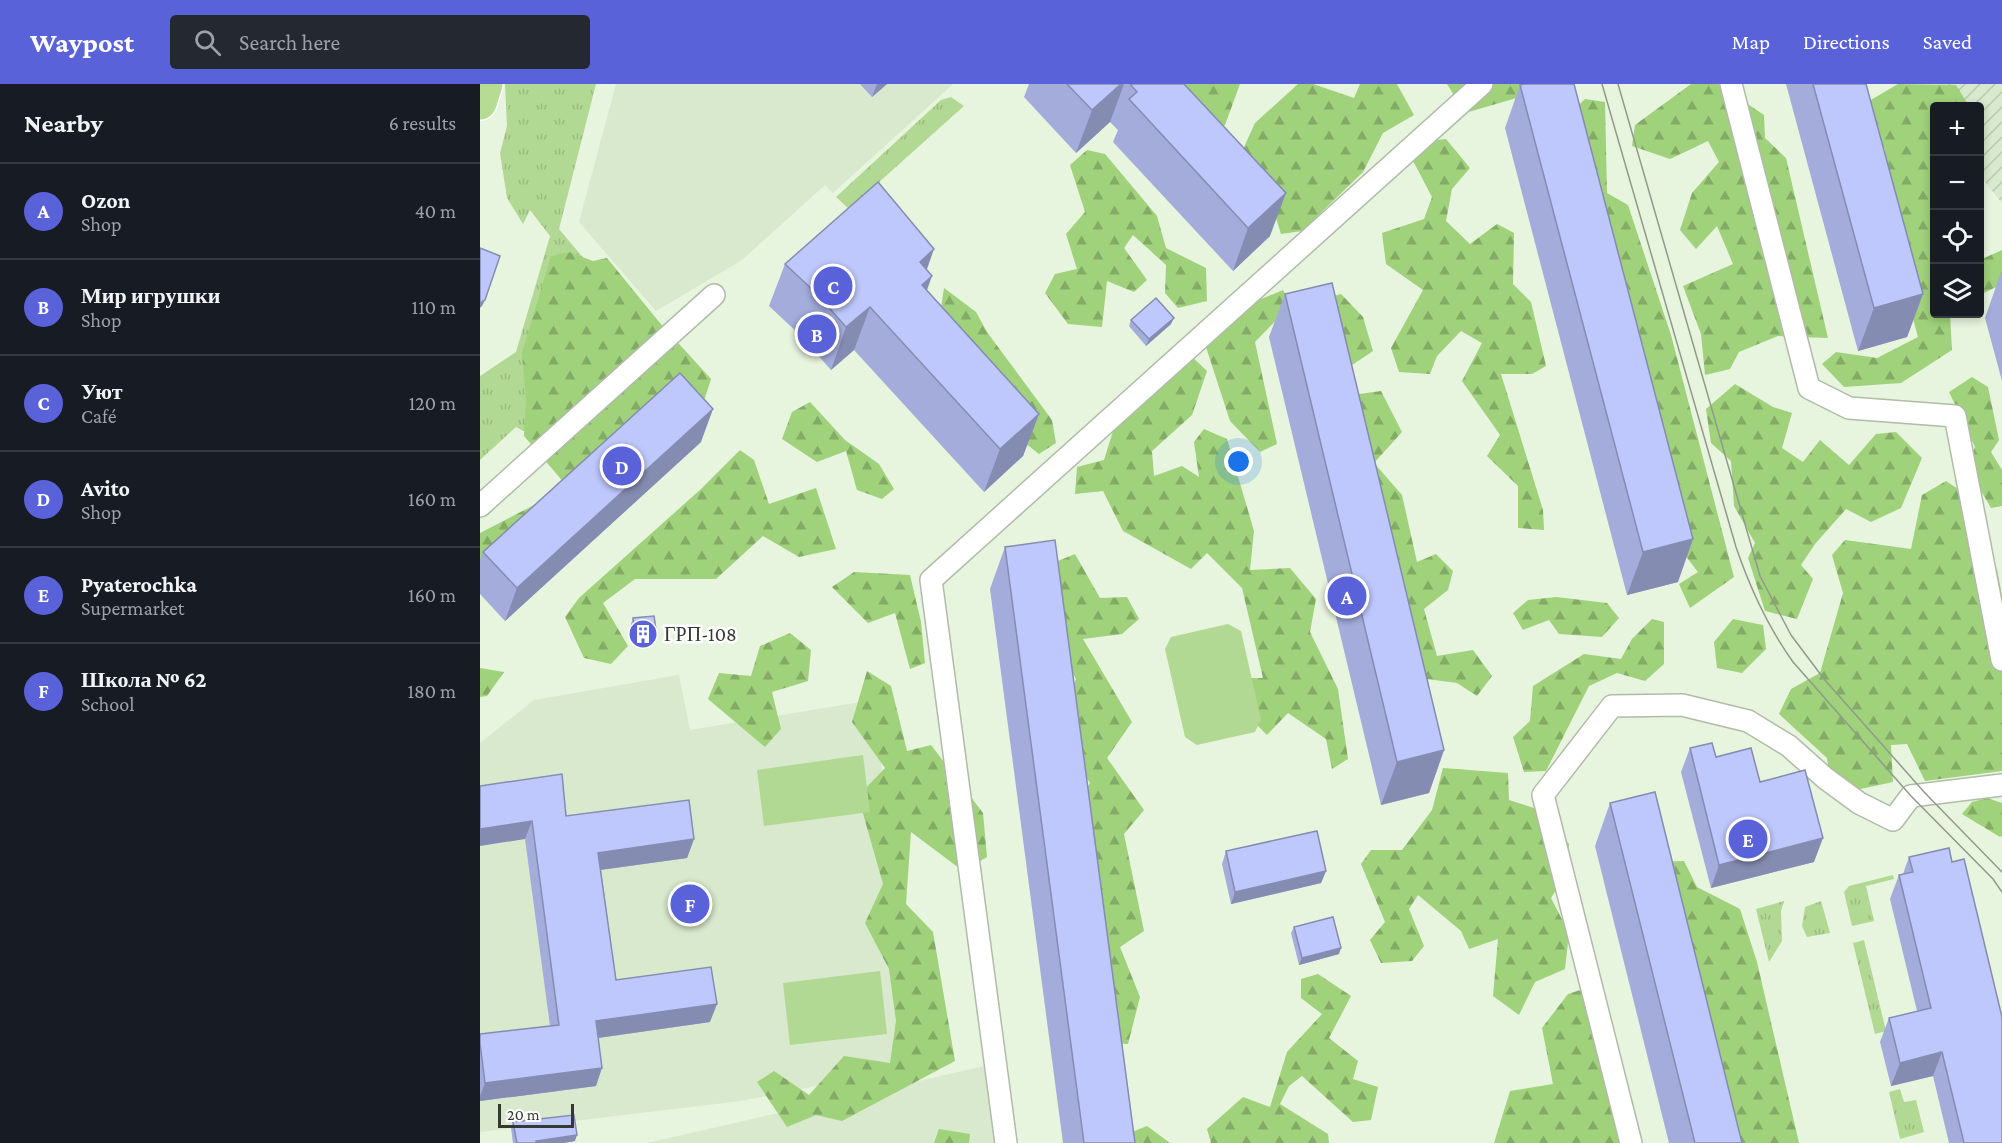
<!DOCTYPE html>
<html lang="en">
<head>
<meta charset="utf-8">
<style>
  body { margin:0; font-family:"Crimson Pro",serif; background:#242831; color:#f1f3f6 }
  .controls { position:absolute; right:18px; top:18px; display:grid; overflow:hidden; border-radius:6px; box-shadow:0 3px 9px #0003 }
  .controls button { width:54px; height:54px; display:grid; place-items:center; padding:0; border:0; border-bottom:2px solid #363941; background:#171b24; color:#f1f3f6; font:30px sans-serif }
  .scale { position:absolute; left:18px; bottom:15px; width:76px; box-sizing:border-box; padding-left:6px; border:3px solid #343931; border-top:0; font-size:16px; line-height:21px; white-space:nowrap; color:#343931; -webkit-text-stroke:4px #fff; paint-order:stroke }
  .you { position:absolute; left:759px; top:378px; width:21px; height:21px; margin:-15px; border:4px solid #fff; border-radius:50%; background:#1a73e8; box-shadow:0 0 0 9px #1a73e833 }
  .badge { display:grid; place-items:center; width:39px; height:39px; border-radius:50%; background:#5962d9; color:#fff; font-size:20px; font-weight:700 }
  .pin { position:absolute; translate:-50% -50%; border:3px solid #fff; box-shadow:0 2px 6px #0006 }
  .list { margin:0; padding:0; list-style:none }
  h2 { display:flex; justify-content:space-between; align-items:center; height:78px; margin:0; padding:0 24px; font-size:26px }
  h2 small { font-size:20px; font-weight:400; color:#9ea1a6 }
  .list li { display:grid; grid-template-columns:39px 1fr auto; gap:18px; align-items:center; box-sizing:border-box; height:96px; padding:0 24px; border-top:2px solid #363941 }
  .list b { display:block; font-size:22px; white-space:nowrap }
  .list p { margin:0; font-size:20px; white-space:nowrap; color:#9ea1a6 }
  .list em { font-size:20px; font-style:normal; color:#9ea1a6 }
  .icon { flex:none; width:33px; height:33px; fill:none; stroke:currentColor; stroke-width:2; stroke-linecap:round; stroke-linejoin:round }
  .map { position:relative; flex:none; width:1522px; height:1059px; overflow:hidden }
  header { display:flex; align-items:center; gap:36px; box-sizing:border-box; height:84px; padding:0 30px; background:#5962d9; color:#fff }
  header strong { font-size:28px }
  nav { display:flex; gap:33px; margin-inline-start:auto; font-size:21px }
  .search { width:420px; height:54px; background:#242831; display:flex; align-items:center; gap:15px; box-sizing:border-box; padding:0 21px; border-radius:6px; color:#9ea1a6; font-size:22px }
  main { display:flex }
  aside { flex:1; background:#171b24 }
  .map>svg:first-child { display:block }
</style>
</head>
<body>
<header>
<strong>Waypost</strong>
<div class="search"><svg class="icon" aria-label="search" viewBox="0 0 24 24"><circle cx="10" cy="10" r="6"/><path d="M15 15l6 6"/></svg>Search here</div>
<nav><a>Map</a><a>Directions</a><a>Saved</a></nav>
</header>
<main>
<aside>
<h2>Nearby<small>6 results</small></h2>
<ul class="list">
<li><span class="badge">A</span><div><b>Ozon</b><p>Shop</p></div><em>40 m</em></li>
<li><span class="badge">B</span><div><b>Мир игрушки</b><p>Shop</p></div><em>110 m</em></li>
<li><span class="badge">C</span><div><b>Уют</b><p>Café</p></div><em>120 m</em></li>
<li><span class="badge">D</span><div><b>Avito</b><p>Shop</p></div><em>160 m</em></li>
<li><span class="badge">E</span><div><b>Pyaterochka</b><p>Supermarket</p></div><em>160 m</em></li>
<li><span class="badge">F</span><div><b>Школа № 62</b><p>School</p></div><em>180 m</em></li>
</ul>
</aside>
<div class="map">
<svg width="1522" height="1059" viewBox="0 0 1522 1059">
  <defs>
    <pattern id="industrial-furrows" width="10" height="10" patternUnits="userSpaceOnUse" patternTransform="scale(1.5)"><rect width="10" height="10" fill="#d8e9cd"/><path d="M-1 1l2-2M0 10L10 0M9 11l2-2" fill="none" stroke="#bac9b0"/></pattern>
    <pattern id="grass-tufts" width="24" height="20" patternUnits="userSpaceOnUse" patternTransform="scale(1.5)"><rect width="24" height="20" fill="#b1d994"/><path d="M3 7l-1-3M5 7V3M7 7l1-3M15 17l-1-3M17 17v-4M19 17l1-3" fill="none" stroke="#99bb80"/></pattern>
    <pattern id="forest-firs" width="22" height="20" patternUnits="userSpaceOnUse" patternTransform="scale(1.5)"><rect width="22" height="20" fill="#a0d17b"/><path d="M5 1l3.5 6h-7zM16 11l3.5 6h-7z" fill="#83ab65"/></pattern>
  </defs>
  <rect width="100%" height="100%" fill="#e7f4de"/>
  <g fill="#d8e9cd">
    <polygon points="136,0 473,0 353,109 345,101 262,176 176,227 99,138"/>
    <polygon points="199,591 210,646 393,616 441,981 261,1017 0,1048 0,659 54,616"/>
    <polygon points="509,981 521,1059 167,1059"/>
  </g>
  <polygon fill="url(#industrial-furrows)" points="1457,0 1522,0 1522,119 1500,92 1500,22 1465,22"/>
  <g fill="url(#grass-tufts)">
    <polygon points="25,0 116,0 79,145 170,253 58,355 36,343 0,376 0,292 36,268 70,152 50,126 43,140 27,114 20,69 27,42"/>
    <polygon points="471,13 484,22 369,125 356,113 461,16"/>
    <polygon points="1413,791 1414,795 1386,802 1394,837 1372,842 1364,808 1369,802"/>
    <polygon points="1304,817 1301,827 1302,857 1289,878 1276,825"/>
    <polygon points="1341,817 1350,849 1327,853 1322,842 1325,823"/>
    <polygon points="1384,856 1406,947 1395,950 1373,859"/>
    <polygon points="1420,1005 1424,1018 1436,1016 1444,1048 1420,1055 1409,1008"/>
  </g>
  <g fill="url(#forest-firs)">
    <polygon points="684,0 760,0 745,41 714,54"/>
    <polygon points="818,0 833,0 874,14 880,0 917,0 934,31 903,49 883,88 822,147 801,150 795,131 754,85 775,39"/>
    <polygon points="967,0 1054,0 1050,10 985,29"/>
    <polygon points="1211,0 1238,0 1284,31 1285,54 1306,74 1348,254 1298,252 1259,268 1250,285 1225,291 1221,250 1203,202 1253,180 1237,142 1216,165 1200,146 1212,109 1239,78 1228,57 1190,75 1152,62 1155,41"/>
    <polygon points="1418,0 1476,1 1489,22 1454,22 1454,230 1470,230 1472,266 1421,299 1364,303 1342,280 1356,268 1397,274 1438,253 1398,106 1405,66 1384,20"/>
    <polygon points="1105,15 1125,18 1127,109 1148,121 1191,251 1254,493 1210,524 1199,500 1218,488 1201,466 1086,33"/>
    <polygon points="966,55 990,84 972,105 966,137 990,160 1017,140 1034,149 1033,200 1051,218 1066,282 1052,290 1021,290 1063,426 1064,446 1038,444 1038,402 1007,372 1020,351 982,297 1002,259 981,247 957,272 950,290 919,288 911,264 943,206 906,180 902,149 944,135 952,113 931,73 944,57"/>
    <polygon points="607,66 625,70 677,132 686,164 726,184 727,217 698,224 685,209 686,181 653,151 644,164 667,196 654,208 627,197 622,243 588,240 565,209 575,190 597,185 586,150 605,128 590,81"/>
    <polygon points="1522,166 1522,200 1500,211 1500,169 1502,175"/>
    <polygon points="89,168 113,177 127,174 180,239 231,295 223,320 86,401 44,352 46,316 42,269 71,172"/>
    <polygon points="464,204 496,228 507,248 572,336 576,359 559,370 531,348 460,230"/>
    <polygon points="803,206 811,221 775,258 797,360 780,368 750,337 725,260 733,227 762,223"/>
    <polygon points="861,210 883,233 893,267 869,283 853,212"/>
    <polygon points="710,271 727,287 712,331 672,367 674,392 702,382 719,393 714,358 724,345 747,355 774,447 770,486 810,484 836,515 830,548 858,605 868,675 852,685 846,655 808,629 787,651 749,613 755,594 783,594 762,504 727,469 711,485 643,447 623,407 595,410 597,383 624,376 634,344 671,313 678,294"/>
    <polygon points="1492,293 1508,303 1519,356 1511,368 1522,386 1522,422 1511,424 1487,383 1495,363 1469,308"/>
    <polygon points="1255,300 1293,323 1312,329 1302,364 1323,378 1340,356 1369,381 1396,350 1416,348 1442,374 1421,424 1391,438 1366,425 1335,460 1321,481 1333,495 1317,535 1285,527 1268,474 1275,459 1254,422 1251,377 1231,359 1226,325"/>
    <polygon points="901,307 922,348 894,379 922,411 937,478 956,470 973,487 968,506 944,525 957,572 993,566 1012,592 997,612 977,599 947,595 872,311"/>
    <polygon points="330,318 365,356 399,380 414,405 402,415 377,406 366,367 337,378 302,355 312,328"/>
    <polygon points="260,366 274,376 289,420 336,404 356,465 319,473 283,452 236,495 155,495 123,519 148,562 131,580 104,574 85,533 99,514 221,405"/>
    <polygon points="1466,397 1490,413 1489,460 1517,485 1522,513 1522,687 1445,697 1427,660 1411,661 1413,698 1371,707 1351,702 1347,674 1299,630 1311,605 1340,589 1363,509 1352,471 1365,456 1431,465 1442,411"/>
    <polygon points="85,405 0,488 0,449"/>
    <polygon points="595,470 620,514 647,513 659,535 642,550 603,555 652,638 627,674 664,726 644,750 664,847 640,863 660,913 648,960 627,959 595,724 610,699 590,669 587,620 596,595 577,563 578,477"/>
    <polygon points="374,488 430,491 441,538 445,579 430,585 415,529 388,539 352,503"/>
    <polygon points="1076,513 1127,519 1139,534 1122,553 1079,550 1069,536 1043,546 1033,529 1048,516"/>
    <polygon points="1172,535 1184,538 1184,580 1165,597 1137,589 1109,602 1066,687 1044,688 1033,653 1050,637 1053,602 1104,570 1141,575 1152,555"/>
    <polygon points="1253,535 1283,541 1286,565 1262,589 1237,584 1234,558"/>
    <polygon points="310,549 331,566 328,597 292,608 301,645 285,663 228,615 239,589 271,592 280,562"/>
    <polygon points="0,584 24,588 7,612 0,613"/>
    <polygon points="387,587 411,602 427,667 451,661 503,729 507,773 483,787 431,748 426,820 453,848 475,977 362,1037 336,1031 307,1043 277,998 294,987 329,1011 364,972 410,979 416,937 409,885 385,839 403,800 378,712 405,684 372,638"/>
    <polygon points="963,684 1028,689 1029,716 1066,728 1089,760 1087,789 1071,814 1089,849 1085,885 1055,898 1039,931 1013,912 1018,855 989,865 981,847 938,811 929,825 944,862 932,877 901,879 890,856 905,838 881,780 891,766 922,766 952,726"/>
    <polygon points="1507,714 1522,719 1522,752 1520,753 1482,730 1492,718"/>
    <polygon points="1204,777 1217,803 1260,825 1277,878 1319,1059 1247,1059 1177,778"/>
    <polygon points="838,890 871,912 849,954 878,977 873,995 898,1003 891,1036 873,1038 822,992 809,1002 800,1020 848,1050 849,1059 731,1059 727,1045 763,1013 790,1023 807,968 842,930 821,914 821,895"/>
    <polygon points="1122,899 1160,1059 1014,1059 1030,1007 1073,1000 1062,944 1088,910"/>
    <polygon points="667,1042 690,1059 643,1059 642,1052"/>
    <polygon points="459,1045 490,1050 489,1059 454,1059"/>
  </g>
  <g fill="#b1d994">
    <polygon points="748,540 761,547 781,635 775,648 717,661 705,653 685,565 691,553"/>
    <polygon points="383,671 390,728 284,742 277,686"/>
    <polygon points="400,887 407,950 310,961 303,899"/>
  </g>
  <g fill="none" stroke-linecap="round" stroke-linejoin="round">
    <g stroke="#b0bca8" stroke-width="24">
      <g id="minor">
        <polyline points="1251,0 1329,304 1369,324 1475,332 1522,576"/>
        <polyline points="0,422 234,211"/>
        <polyline points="526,1059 451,496 1002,0"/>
        <polyline points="1151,1059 1063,711 1132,622 1202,621 1268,637 1309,662 1345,694 1379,719 1413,736 1431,712 1522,701"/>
      </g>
    </g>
    <g stroke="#fff" stroke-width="36">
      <polyline id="primary" points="0,19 6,0"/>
    </g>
    <use href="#minor" stroke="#fff" stroke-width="21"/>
    <use href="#primary" stroke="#b6dc94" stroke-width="33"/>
    <g stroke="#909a8a" stroke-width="1.5">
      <path d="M1122,0L1256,463C1270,504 1288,543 1313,578L1431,712L1513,795L1522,808"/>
      <polyline points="1138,0 1280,492 1311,551 1344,595 1445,709 1522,788"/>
    </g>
  </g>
  <g fill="#a3acda">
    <polygon points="380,0 407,0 392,13"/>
    <polygon points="549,0 704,0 790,152 753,187 633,58 638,46 630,38 596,69 544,13"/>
    <polygon points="1306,0 1386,0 1443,210 1427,253 1378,267"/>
    <polygon points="1040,1 1198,498 1147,511 1025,44"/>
    <polygon points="305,180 447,185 447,206 559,330 543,372 504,408 374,266 351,286 320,251 289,222"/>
    <polygon points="1522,190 1522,297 1505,234 1520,191"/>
    <polygon points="805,210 964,666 949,709 901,721 789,253"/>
    <polygon points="651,236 691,240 666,262 649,242"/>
    <polygon points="221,358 25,537 0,510 0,476 3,468"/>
    <polygon points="525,463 655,1059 583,1059 510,505"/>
    <polygon points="153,534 177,552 174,559 154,561 151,540"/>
    <polygon points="1210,664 1236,673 1280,698 1334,778 1231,804 1201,688"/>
    <polygon points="0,702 86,732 214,755 207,774 121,786 136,896 230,938 119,954 116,1002 0,1017 0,950 70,942 45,755"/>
    <polygon points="1130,719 1262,1059 1189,1059 1115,762"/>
    <polygon points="746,767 846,787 841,799 751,820 742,780"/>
    <polygon points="1429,773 1522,1059 1469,1059 1453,992 1411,1002 1400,958 1409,934 1437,927 1410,815 1419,791 1423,790"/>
    <polygon points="814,843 859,870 819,881 811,849"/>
    <polygon points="33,1038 95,1057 84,1059 33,1059 31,1044"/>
  </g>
  <g fill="#858cb1">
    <polygon points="397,0 407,0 392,13"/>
    <polygon points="641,0 644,0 630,38 596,69 612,26"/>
    <polygon points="806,109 790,152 753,187 768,144"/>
    <polygon points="454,165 439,208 440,178"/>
    <polygon points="452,192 437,234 442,201"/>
    <polygon points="1443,210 1427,253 1378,267 1394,224"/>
    <polygon points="5,216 2,222 0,224 0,219"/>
    <polygon points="390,223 374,266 351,286 366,243"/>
    <polygon points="694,234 691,240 666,262 669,255"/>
    <polygon points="233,325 221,358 25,537 37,504"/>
    <polygon points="559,330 543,372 504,408 520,365"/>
    <polygon points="1213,455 1198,498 1147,511 1163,468"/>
    <polygon points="177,552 174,559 154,561 156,555"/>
    <polygon points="964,666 949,709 901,721 917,678"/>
    <polygon points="52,737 45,755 0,762 0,745"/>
    <polygon points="1343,754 1334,778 1231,804 1239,781"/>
    <polygon points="214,755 207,774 112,787 118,769"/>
    <polygon points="846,787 841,799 751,820 755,808"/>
    <polygon points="861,864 859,870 819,881 822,874"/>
    <polygon points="237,920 230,938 110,955 116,937"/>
    <polygon points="1462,968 1453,992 1411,1002 1420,979"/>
    <polygon points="122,984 116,1002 0,1017 0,1012 5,999"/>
    <polygon points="97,1051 95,1057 84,1059 56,1059 56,1057"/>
  </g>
  <g fill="#bec8fd" stroke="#858cb1" stroke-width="1.5">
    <polygon points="587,0 641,0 612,26"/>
    <polygon points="650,0 704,0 806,109 768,144 649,15 657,8"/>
    <polygon points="1044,0 1094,0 1213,455 1163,468 1040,1"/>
    <polygon points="1333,0 1386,0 1443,210 1394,224"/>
    <polygon points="398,98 454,165 440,178 452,192 442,201 559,330 520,365 390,223 366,243 336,209 305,180"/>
    <polygon points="0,164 20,172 5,216 0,219"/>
    <polygon points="852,199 964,666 917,678 805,210"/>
    <polygon points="676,214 694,234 669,255 651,236"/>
    <polygon points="200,289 233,325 37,504 3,468"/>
    <polygon points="575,456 655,1059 604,1059 525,463"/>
    <polygon points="174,532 177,552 156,555 153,534"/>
    <polygon points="1232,659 1236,673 1271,664 1280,698 1325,686 1343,754 1239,781 1210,664"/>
    <polygon points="82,690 86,732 209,716 214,755 118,769 136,896 231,883 237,920 116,937 122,984 5,999 0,959 0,950 79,941 52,737 0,745 0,702"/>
    <polygon points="1175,708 1262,1059 1215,1059 1130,719"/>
    <polygon points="837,747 846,787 755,808 746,767"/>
    <polygon points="1469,764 1472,778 1484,775 1522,933 1522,1059 1484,1059 1462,968 1420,979 1409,934 1451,924 1419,791 1433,788 1429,773"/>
    <polygon points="853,833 861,864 822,874 814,843"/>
    <polygon points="94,1031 97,1051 56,1057 57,1059 37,1059 33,1038"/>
  </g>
  <defs>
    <g id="building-disc" transform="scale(1.5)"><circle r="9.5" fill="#5962d9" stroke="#fff"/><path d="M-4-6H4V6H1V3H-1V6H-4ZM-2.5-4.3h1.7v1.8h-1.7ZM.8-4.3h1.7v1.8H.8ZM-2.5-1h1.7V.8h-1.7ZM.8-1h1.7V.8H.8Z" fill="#fff"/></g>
  </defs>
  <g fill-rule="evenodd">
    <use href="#building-disc" x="163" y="550"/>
  </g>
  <g text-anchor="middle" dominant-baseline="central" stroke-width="5" stroke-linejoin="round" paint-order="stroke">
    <g font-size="20" fill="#343931" stroke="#fff" text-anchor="start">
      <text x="184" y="550">ГРП-108</text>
    </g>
  </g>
</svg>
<div class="controls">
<button>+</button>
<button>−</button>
<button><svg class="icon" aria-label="locate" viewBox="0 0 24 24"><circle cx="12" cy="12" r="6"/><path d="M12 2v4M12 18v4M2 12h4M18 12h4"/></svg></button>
<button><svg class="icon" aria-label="layers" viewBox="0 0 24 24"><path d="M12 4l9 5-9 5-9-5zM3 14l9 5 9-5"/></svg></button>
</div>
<div class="scale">20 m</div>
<div class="you"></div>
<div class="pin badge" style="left:867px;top:512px">A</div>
<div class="pin badge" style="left:337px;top:250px">B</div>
<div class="pin badge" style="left:353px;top:202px">C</div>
<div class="pin badge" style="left:142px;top:382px">D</div>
<div class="pin badge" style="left:1268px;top:755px">E</div>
<div class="pin badge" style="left:210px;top:820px">F</div>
</div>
</main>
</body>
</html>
